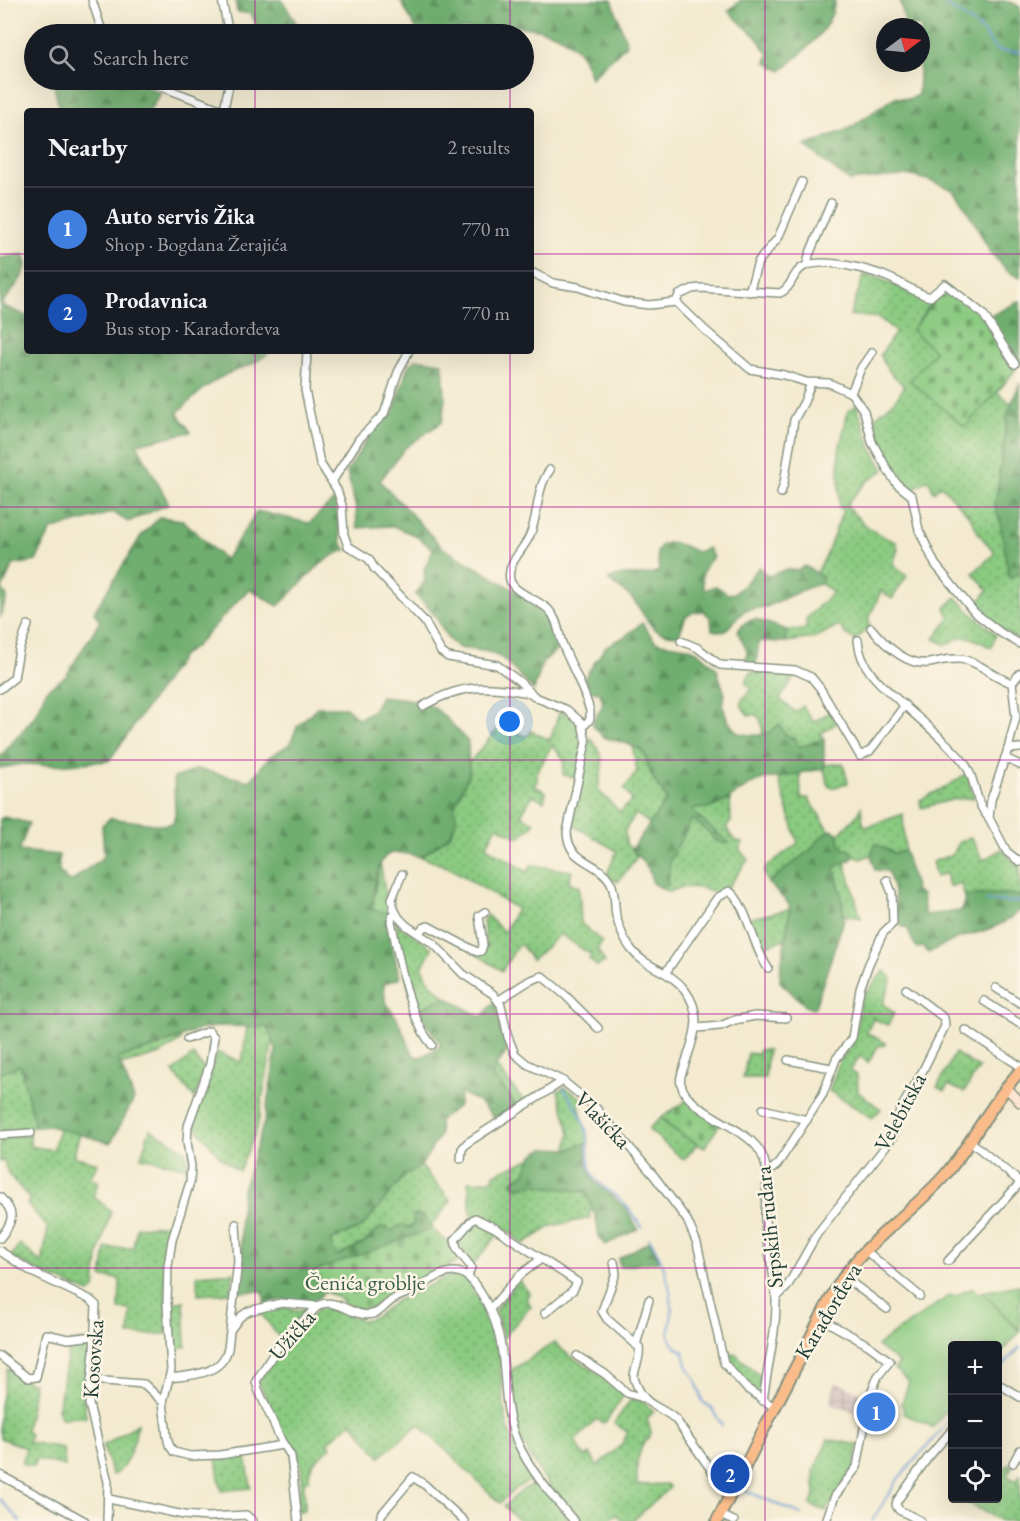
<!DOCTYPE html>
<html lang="en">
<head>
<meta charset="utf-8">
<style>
  body { margin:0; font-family:"EB Garamond",serif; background:#242831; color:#f1f3f6 }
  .controls { position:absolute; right:18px; bottom:18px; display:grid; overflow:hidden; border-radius:6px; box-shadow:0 6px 24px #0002 }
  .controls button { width:54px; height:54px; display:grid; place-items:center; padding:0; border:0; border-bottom:2px solid #363941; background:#171b24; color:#f1f3f6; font:30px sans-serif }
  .compass { position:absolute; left:876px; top:18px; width:54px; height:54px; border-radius:50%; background:#171b24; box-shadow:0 6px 24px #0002; rotate:74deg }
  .you { position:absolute; left:510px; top:722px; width:21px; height:21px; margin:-15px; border:4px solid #fff; border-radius:50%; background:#1a73e8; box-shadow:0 0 0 9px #1a73e833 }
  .badge { display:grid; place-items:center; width:39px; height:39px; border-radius:50%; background:#d690ce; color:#fff; font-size:20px; font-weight:700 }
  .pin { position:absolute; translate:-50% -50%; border:3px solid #fff; box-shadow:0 2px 6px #0006 }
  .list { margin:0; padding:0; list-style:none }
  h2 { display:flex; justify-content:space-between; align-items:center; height:78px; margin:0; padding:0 24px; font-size:26px }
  h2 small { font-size:20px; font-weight:400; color:#9ea1a6 }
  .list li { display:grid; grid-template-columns:39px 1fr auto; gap:18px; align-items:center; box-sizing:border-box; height:84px; padding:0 24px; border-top:2px solid #363941 }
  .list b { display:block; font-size:22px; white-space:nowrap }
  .list p { margin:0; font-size:20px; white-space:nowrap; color:#9ea1a6 }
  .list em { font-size:20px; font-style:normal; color:#9ea1a6 }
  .icon { flex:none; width:33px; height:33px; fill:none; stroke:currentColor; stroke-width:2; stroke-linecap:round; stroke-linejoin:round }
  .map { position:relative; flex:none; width:1020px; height:1521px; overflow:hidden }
  .search { position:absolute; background:#171b24; box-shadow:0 6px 24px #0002; left:24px; top:24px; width:510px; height:66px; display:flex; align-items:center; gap:15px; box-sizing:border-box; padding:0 21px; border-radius:33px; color:#9ea1a6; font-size:22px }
  .panel { position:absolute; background:#171b24; box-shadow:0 6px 24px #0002; left:24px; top:108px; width:510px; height:246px; border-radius:6px }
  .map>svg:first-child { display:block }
</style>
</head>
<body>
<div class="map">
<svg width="1020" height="1521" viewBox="0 0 1020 1521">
  <defs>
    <pattern id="industrial-grid" width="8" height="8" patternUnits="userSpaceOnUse" patternTransform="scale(1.5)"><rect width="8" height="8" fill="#d1bfbe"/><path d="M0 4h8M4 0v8" fill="none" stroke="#a99c9b"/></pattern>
    <pattern id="grass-dots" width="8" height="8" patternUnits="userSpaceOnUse" patternTransform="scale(1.5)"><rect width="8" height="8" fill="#8bca81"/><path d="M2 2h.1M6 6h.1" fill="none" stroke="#71a56a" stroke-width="1.8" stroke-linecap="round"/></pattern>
    <pattern id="forest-firs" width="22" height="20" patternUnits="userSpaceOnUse" patternTransform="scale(1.5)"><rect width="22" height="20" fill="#70ae6f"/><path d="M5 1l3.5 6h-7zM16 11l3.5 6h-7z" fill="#5b8f5c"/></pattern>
    <pattern id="cemetery-stones" width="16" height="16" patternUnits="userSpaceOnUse" patternTransform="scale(1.5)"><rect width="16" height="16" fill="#8bca81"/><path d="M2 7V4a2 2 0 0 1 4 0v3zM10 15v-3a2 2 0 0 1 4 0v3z" fill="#71a56a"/></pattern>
  </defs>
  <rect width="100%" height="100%" fill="#fcf5e5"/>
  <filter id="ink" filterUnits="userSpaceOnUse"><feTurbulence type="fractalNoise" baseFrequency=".0167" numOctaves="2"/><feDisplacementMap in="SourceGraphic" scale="12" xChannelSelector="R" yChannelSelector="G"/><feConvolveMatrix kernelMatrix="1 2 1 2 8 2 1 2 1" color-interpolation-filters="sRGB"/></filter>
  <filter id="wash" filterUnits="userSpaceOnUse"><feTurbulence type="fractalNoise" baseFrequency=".008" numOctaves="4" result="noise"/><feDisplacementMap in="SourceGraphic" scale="24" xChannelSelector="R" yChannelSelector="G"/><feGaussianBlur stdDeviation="1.35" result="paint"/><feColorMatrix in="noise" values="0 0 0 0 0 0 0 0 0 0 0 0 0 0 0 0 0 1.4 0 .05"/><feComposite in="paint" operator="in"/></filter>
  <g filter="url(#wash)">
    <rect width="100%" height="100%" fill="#f3eacf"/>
    <polygon fill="url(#industrial-grid)" points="835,1382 867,1395 862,1414 830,1404"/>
    <g fill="url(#grass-dots)" stroke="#55845a" stroke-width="1.5">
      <path d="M864,275L879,278L931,303L912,330L935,351L911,381L965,427L997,392L1012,404L1008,412L995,506L1019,574L1020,569V641L986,619L974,608L988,590L973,573L995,553L979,534L970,517L941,485L934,492L928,479L912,490L895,477L891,463L875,439L872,420C883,410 899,400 904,386L888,370L880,355L896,332L879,318L850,315Z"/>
      <path d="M857,405L871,447L884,470L866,482L846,505C863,524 872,533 896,542L898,549L893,565L907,576L892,599L881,591L868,621L870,624L869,628L855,640L844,633L841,627L837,626L815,638L785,642L787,630L806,629V619L833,592L821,584L822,577L816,573L826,556L843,510L839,508V450L848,411Z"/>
      <path d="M956,597L972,614L996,634L991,648C973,637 964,632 946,645L934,639L950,618L945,608Z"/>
      <path d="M751,672L797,673L780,699L795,712L803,706L813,722L830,712L837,723L821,733L824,740C815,740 807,748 798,746L796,739L785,734L763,735L761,721L757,715H748L742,707L741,701L751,689L745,682Z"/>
      <path d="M560,710C594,730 583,744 576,778L563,775L564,760L552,745L537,773V781L534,786L546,792L544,801L533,795L521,815L535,823L519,838L497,826L486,847L528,872L531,865L572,871L569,882L579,887L581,923L602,942L597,949L605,962L597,966L589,959L591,955L560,934L532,960L522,946L518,945L502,971L476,954H481L486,948L483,920L487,915L504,932L517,909L450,868L421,857L451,834L454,807L469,773V763L500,726C510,728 522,737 529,736L531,731L550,740Z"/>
      <path d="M590,738C608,758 602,765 598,790L620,812L632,800L624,789L637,771L632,745C651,754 645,762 653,778C657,785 662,792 667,799L650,824L636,814L625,830L626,844L632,849L637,857L618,882L611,879L607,874L617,851L573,825Z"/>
      <polygon points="843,763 848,783 832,788 828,786 824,769 825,765"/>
      <polygon points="800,773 801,798 808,798 830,831 823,835 810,850 768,883 764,872 767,866 798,843 778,778"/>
      <polygon points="967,773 974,798 955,799 921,808 920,800 949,785"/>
      <path d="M730,799L731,822L726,827L734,840L743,843L739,849L748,860L726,890L716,893C702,886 682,885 668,892L661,888L668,885L670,860L692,819L709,832L715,841L728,843L693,812L694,808C709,810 717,806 730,799Z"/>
      <path d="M861,807L863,823L866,827L903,814L905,851L894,853L875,844L871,855L861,859L853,856L851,851C840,848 839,846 839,834L858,814Z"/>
      <polygon points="971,837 983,860 1002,849 1014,863 1020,865 1020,896 1008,894 964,895 961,883 949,887 946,873 936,877 932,862 953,854 960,841"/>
      <polygon points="380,861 388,911 381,913 372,909"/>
      <polygon points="845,862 861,918 844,915 841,894 835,870 836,866"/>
      <polygon points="790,909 785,939 758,948 747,919"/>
      <polygon points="395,922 432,948 422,968 431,984 446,997 417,1010 409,990"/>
      <polygon points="884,971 892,978 883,1004 894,1013 888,1025 873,1019 867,1033 886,1043 884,1046 879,1045 868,1063 860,1056 850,1071 857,1075 858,1092 881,1109 872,1118 829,1091 840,1060 854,1042 862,991 866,993"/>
      <polygon points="247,1026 267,1027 273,1040 257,1129 239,1171 221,1158 193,1123 208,1084 216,1052 242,1062"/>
      <polygon points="180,1037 181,1040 161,1054 120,1065 117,1058 153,1048"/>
      <polygon points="759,1050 768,1050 765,1078 743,1078 748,1053 757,1054"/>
      <polygon points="955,1053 979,1068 964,1092 948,1085 945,1091 937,1087"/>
      <polygon points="193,1055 204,1069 195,1098 173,1072"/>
      <polygon points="20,1065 35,1127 0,1131 0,1074"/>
      <polygon points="496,1066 524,1101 516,1106 501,1084 492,1077"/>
      <polygon points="565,1087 584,1100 579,1105 589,1142 570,1149 567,1149 570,1133 558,1091"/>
      <polygon points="661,1118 670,1127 697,1144 684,1160 648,1129"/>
      <polygon points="59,1128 80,1134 73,1156 98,1163 90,1178 99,1182 93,1196 111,1211 98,1257 95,1289 89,1293 41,1273 11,1256 20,1244 42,1263 48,1228 27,1204 30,1199 9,1175 3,1160 0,1162 0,1137 30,1135 30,1146 53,1150"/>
      <polygon points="150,1129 185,1150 189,1168 141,1157"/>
      <path d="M532,1158L524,1174L512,1181L518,1187L535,1185L585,1192L593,1210L589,1212L591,1218L552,1226L523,1244L508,1231L471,1214L468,1181C477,1182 484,1182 493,1179L494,1174Z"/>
      <polygon points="421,1166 451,1201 430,1227 424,1217 414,1216 413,1225 391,1232 383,1227 377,1230 364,1243 336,1256 330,1241 362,1227 405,1175"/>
      <polygon points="475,1222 499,1233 473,1265 461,1249 458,1241"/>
      <polygon points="174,1224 164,1255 167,1334 129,1335 131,1310 119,1309 120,1279 102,1277 106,1248 133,1248 137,1227"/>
      <polygon points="234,1272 230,1293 198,1295 197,1275"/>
      <path d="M455,1275L462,1277L467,1281C480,1302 496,1323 499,1348C502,1375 501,1401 508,1427C514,1445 526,1460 534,1477L514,1490L500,1503L419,1424L380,1457L352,1422L328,1442L331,1447C320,1457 308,1463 309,1479L304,1482L305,1509L298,1512V1495L302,1474L300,1461L294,1449L283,1436L259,1382L275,1356L318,1309L326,1308L361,1320L369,1319L375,1317L396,1301L445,1278Z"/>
      <polygon points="519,1280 530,1294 526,1298 531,1306 503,1338 495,1310"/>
      <polygon points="1020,1285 1020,1330 982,1292"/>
      <polygon points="184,1301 186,1346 173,1350 169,1303"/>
      <polygon points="280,1306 296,1311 308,1309 290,1329 279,1337 260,1312"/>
      <polygon points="89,1340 90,1344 83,1392 86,1417 62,1418 60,1416 58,1409 70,1342"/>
      <path d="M555,1342C566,1356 583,1363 598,1373C607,1380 616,1388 624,1395L606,1422L602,1423L597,1419L575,1441L585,1457L590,1454L598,1466L623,1443L627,1432L614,1423L631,1399L642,1401L654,1411L647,1419L651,1432L650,1437L642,1445L637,1463V1485L667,1484L670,1488L632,1521H622L616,1514L608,1521H578C537,1469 511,1443 507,1373Z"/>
      <polygon points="736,1354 761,1377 760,1391 757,1392 741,1380 723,1355"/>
      <polygon points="7,1369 30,1383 33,1383 34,1389 26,1431 30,1434 28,1442 63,1448 65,1466 36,1459 34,1467 22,1463 26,1448 0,1438 0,1406"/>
      <path d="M137,1424C136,1438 127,1471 112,1475L103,1446Z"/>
      <polygon points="828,1439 858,1445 855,1465 826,1511 810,1505 815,1494 814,1470"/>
      <polygon points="246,1455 251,1488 221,1491 216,1459"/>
      <polygon points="1009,1464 1012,1467 1007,1476 1016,1481 1020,1475 1020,1521 1001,1521 960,1499 998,1498 998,1471 1004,1469"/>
      <polygon points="537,1483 540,1484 570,1521 519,1521 504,1506 524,1489"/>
    </g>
    <g fill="url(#forest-firs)" stroke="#487652" stroke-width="1.5">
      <polygon points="235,0 282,0 302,32 261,34 251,14 237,12"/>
      <path d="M400,0H612L627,44L591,78C588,71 586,63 582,56C553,14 488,29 445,30L440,34H419Z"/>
      <path d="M741,0H835C833,29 802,53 781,71L766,62L769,54L755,36L728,11Z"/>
      <path d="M900,0H985L987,3C998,0 1011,0 1020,7V278L1008,272L991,253L966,208L953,190L928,180L906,175L849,181L805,146L850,128L895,97L908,99L918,95L921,27H906Z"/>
      <polygon points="61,80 133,80 161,93 149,111 60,111 54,86"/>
      <path d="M24,254C34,270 10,292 1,305L27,316V351H271C253,367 245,365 225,375C206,384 193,399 177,413L191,432L137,444L169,504L128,522L112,512C92,520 72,523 51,530L36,561L13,565L2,589L7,597L0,618V258Z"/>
      <polygon points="1020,301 1020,363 1018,363 988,317"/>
      <polygon points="416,359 443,363 445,399 442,422 405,448 380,481 443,548 540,605 553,621 559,640 556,651 543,662 534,690 502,658 489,652 459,648 448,639 436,617 426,605 415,595 425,581 424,570 433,549 414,535 393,526 357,528 356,509 347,472 374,428 393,413 408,366"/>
      <polygon points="1020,383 1020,569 1019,574 1009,578 1000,521 995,507 1008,412"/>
      <path d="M335,499L342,544L347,550C319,557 300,588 278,606L249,589L194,648L184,654L109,761L54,765L23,764L0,768V757L34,717L47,689L66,676L100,621L94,612L141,536L160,517L183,520L225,560L257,511L309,523Z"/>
      <path d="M670,542L684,546L697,552L708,548L713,557C703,568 700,576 704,590L716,586L728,594L734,593L743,586L759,567L768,576L784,570H797L805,566L823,577L821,584L809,587L766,607L745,610L724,632L712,630L711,618L703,611L694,612L686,616L679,635C647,634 651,622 634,601C627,592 616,586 608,580C626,569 639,580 659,571L657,552L661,545Z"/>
      <polygon points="755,619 787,630 785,642 759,641 756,665 746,663 747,651 737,631 746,622"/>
      <path d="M642,623L655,641L661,643L687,647L699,652L717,669L725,695L722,704L728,721L738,733C757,736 765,738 779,724L785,734L796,740L798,746C807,748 815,739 824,740V769C808,771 792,775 777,778C772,778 767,778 763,779C736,788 725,811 694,808L693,812L729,843C715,844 717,840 708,832C704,827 697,823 692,819L670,860L668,885L661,888L653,883L648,868L632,849L667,799L652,777L645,755L640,749L625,743L603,737L593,725C594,710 609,711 599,692L588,690L584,678L606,646L624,637Z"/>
      <path d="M381,696C396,698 416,698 429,705C444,713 457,730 468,742L469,773L454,807C463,833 439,843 421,857C412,855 401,852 392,853C375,856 374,894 372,909L381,913L388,911L387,924L400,978L384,984L385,1001L397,1018L414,1056L422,1057L441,1045L417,1010L446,997L481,1017L495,1002L507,1052L496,1066L492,1077L501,1084L516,1106L497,1120L478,1101L460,1093L459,1105L439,1121L440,1135L421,1166L405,1175L362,1227L330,1241L337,1256L364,1243L377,1230L383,1227L391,1231L398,1226L404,1225L409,1228L413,1225L414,1215L418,1214L424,1217L432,1229L315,1271L316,1279L325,1292C308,1308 304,1299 284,1300C278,1300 271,1302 265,1304L263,1291L237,1292L242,1263L240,1222L242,1192L265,1119L276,1049L267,1027L220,1026L198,1030L153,1048L118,1058L134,1099L111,1143L49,1126L35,1127L20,1065L0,1074V819L4,817L29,823L19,851L59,855V872L65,876V880L73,881C82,870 94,866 104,856L102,825L110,818L162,825L173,823L175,814L174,778L197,769L250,781L269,757L290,744L297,727L317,707H346L359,719L373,710Z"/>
      <path d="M832,830L839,834C839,846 840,848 852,851L853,856L851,860L836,866L835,870L841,894L844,920L815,1007L812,1009L807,1007L780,982V973L790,909L788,903L768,883L810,850L823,835Z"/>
      <path d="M875,844L894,853L905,851L916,891L922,895L925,915L960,911L964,906V895L1008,894L1020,896V910C1003,928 980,931 957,939C947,943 937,949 928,953L923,947L917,948L912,940L908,929L898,924C896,906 895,887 887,871L875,870L871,855Z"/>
      <path d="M586,1143C586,1158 587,1169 595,1182L626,1208L638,1229L605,1245L599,1238L596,1218L585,1192L535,1185L518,1187L511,1183L524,1174L533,1155L539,1151L545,1148L570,1149Z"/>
      <polygon points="649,1241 655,1250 659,1261 620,1267 618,1259"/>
    </g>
    <g fill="url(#cemetery-stones)" stroke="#55845a" stroke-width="1.5">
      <path d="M944,287L982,315L1016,368C1002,390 982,407 965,427L910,381L935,351L912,330Z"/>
      <polygon points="687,1100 720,1124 704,1148 670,1127 661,1118"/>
      <polygon points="432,1229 455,1248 462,1259 373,1307 362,1310 345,1304 338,1297 325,1292 314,1275 315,1271"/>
    </g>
    <path fill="#8bca81" stroke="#55845a" stroke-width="1.5" d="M973,1288L977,1293L982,1292L1020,1332L998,1356V1346H952V1403L933,1427L904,1414L902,1403L909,1382L894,1369L899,1363L877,1346C900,1327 926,1314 949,1295L955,1296Z"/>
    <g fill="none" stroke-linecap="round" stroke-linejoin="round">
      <g stroke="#6c9ed7" stroke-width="2">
        <polyline points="939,0 978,27 984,33 994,48 1001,51 1020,52"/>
        <polyline points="987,901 1020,902"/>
        <path d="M564,1089C575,1104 586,1120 588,1139C589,1150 587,1162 592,1172C597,1185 612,1192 622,1201C630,1208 635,1218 642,1227"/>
        <path d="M649,1238C662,1256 672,1288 672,1310C672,1320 667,1329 670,1339C672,1346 677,1348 683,1351L688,1368L696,1380L702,1401L712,1409L722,1425"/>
        <polyline points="998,1371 1020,1347"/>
        <polyline points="746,1491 801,1514"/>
        <polyline points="0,1499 20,1521"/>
        <polyline points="872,1521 898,1479 952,1418"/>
      </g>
    </g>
  </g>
  <g filter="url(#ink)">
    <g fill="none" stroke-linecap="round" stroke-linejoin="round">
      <g stroke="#899482" stroke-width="10">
        <g id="street">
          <polyline points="92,0 103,34"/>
          <polyline points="222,0 229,34"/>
          <polyline points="144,80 225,111"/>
          <polyline points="224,109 230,80"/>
          <polyline points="807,265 809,255 831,203"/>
          <polyline points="531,272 553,283 578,287 624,302 649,305 676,302"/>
          <polyline points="749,292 758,262 778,238 802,182"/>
          <path d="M307,351L305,390L320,463L337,490L342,505L344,535L348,546L369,559L374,568L425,622L441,652L448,657L497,665L519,681L535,697L567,710L582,723L586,742L567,832C568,863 597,860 610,881C616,891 614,905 616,916C619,927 624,940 631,949C645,968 670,970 685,990C705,1017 693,1039 684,1067C682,1072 679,1079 681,1084C687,1111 739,1124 757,1147C774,1169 764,1195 765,1221C766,1247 775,1272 776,1297C777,1332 767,1367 763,1401"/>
          <polyline points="872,352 861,368 851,393 864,411 872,442 890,474 897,484 912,496 919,530 935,564 974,612 1001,633 1020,644"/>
          <path d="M851,393L829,383L806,382L784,375L750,369L706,331L676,302L679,295L692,289L700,288L780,293C793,288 792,271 805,266C825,257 872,270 892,279C905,285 916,293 930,297L945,284L983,314L1015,364"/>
          <path d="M550,470C536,487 539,514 530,535C524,550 506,563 510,580C513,593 540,600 549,610C559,621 558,635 564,648C573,669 584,689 590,711V719L584,726"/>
          <polyline points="332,482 359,439 384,414 398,372 409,351"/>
          <polyline points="781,493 784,483 794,420 804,402 811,383"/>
          <path d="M871,628C885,645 906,666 929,663C941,661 954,657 966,660C983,665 996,678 1012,683L1016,717L1008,749"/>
          <path d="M858,640C860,671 884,687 905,706C924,723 946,741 962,760C977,777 973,802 989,818"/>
          <polyline points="681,641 698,648 720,665 795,670 811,677 820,688 860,756 870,751 905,705"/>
          <polyline points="1012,683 1020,673"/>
          <polyline points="0,689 14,678 19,650 28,625"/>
          <path d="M423,706C464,682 487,686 531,693"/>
          <polyline points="1020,748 1008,749 991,800 989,818 1007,852 1020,862"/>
          <polyline points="1005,758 1020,765"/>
          <polyline points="402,874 392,899 394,909 399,918 407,926 434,944 463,974 493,994 501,1005 508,1037 515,1054 527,1064 563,1081 596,1108 655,1177 687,1220 697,1243 724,1363 746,1388 774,1407"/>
          <path d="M396,914L392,917L391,921C399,957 408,1017 432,1045"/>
          <polyline points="418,933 423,928 428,926 477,952 481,951 483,945 479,916 485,912"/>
          <path d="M666,972L717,898L729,891C747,903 753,948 768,968"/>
          <polyline points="996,988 1020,1003"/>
          <polyline points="499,1000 529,981 542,976 565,995 598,1028"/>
          <polyline points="984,1001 1020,1024"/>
          <polyline points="697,1028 720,1026 735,1020 755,1016 786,1018"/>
          <polyline points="965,1030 1020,1066"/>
          <polyline points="187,1039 209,1031 214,1037 210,1064 188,1126 187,1142 191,1166 190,1182 172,1240 168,1266 167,1303 171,1370 163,1402 167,1436 169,1445 174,1452 190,1456 220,1455 283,1445"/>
          <polyline points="788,1060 831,1068"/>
          <polyline points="763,1109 807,1120"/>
          <polyline points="0,1135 31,1133"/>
          <polyline points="970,1141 1020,1182"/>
          <polyline points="461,1159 462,1149 467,1143 563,1081"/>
          <polyline points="768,1172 777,1165 811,1113 823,1094 836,1059 852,1038 860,989 868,966 883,933 893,923 892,893 887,880"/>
          <path d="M0,1197C16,1213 14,1221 0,1238"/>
          <polyline points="0,1251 32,1272 89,1299 96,1305 94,1352 89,1404 108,1482 107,1521"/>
          <polyline points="866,1251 920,1296"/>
          <polyline points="948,1261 1020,1183"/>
          <path d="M614,1262L616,1273L602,1311L607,1319L639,1347C641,1358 635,1366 634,1376C634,1381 637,1385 639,1390C647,1407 663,1407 676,1420L719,1481L731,1492"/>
          <polyline points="468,1277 471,1267 457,1249 455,1240 471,1221 475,1218 495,1228 577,1282 573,1290 545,1313"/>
          <polyline points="844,1277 887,1309"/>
          <polyline points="776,1298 787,1287 817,1234 892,1138 901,1108 919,1078 945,1026 944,1018 906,989"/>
          <polyline points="490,1309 519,1276 541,1259"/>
          <polyline points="820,1318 868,1345 890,1361 878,1376 870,1396 857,1467 835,1496 826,1521"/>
          <polyline points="231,1329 240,1317 249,1311 281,1303 318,1306"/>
          <polyline points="636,1345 649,1300"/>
          <polyline points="0,1356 28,1378 36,1377 46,1334 68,1339 95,1336"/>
          <polyline points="577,1356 605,1374 627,1393 643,1398"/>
          <path d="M170,1378C192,1375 221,1375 228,1349L238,1261L236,1224"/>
          <polyline points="91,1380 144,1384 163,1402"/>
          <polyline points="998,1385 1002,1386 1020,1397"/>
          <polyline points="1013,1463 1020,1450"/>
          <polyline points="0,1475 85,1521"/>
          <polyline points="109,1499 184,1515 207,1517 246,1515 253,1521"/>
          <polyline points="720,1515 734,1521"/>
          <path d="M298,1521L291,1456L281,1440L258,1389L256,1381L258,1378L281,1342L319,1305C340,1297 355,1321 376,1313C382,1310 387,1303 394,1299C400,1295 408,1293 414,1290C427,1283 441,1271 456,1272C475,1272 494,1316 498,1332C508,1368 501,1402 516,1439C529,1470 553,1497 574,1521"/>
          <polyline points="380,1521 381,1515 413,1477 425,1485 464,1521"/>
          <polyline points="921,1521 899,1510 896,1505 897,1501 927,1459 952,1430"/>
        </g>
      </g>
      <g stroke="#899482" stroke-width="12">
        <polyline id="secondary" points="1006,1087 1020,1102"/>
      </g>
      <g stroke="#899482" stroke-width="14">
        <path id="primary" d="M717,1521C745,1467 772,1412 800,1359C814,1332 826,1303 843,1278C870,1238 914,1211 945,1175C973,1142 991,1103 1020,1071"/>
      </g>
      <use href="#street" stroke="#fff" stroke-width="7"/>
      <use href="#secondary" stroke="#fde4d0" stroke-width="9"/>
      <use href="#primary" stroke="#f9bc8a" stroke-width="10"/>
    </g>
  </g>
  <path fill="none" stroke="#b5179e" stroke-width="1.5" stroke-opacity="0.55" d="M255,0V34M510,0V34M765,0V1521M255,80V111M510,80V111M0,254H27M531,254H1020M255,351V1521M510,351V1521M0,507H1020M0,760H1020M0,1014H1020M0,1268H1020"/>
  <g text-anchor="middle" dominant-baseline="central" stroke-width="5" stroke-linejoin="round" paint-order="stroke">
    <g font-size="22" fill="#1f3d34" stroke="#fcf5e5">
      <text transform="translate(900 1112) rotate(-62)">Velebitska</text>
      <text transform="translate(603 1120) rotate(46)">Vlašićka</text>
      <text transform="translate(769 1227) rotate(-96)">Srpskih rudara</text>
      <text transform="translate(828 1311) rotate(-59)">Karađorđeva</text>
      <text transform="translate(292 1335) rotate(-49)">Užička</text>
      <text transform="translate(93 1359) rotate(-86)">Kosovska</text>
    </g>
    <g font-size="22" fill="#3a6047" stroke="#fcf5e5">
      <text x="365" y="1282">Čenića groblje</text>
    </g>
  </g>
</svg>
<div class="controls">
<button>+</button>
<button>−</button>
<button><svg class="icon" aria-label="locate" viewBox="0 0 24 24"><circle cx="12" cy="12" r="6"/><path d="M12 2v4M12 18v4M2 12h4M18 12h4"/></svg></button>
</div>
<svg class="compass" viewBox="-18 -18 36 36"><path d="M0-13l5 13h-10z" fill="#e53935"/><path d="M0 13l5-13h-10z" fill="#9ea1a6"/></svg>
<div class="you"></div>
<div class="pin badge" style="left:876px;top:1412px;background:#3f7fe0">1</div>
<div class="pin badge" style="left:730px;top:1474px;background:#1a4fb4">2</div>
<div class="search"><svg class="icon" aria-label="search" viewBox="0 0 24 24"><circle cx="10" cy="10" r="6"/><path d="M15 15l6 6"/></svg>Search here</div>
<section class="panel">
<h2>Nearby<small>2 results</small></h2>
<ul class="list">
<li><span class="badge" style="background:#3f7fe0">1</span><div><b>Auto servis Žika</b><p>Shop · Bogdana Žerajića</p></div><em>770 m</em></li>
<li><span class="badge" style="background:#1a4fb4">2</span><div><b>Prodavnica</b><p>Bus stop · Karađorđeva</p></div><em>770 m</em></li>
</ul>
</section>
</div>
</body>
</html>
